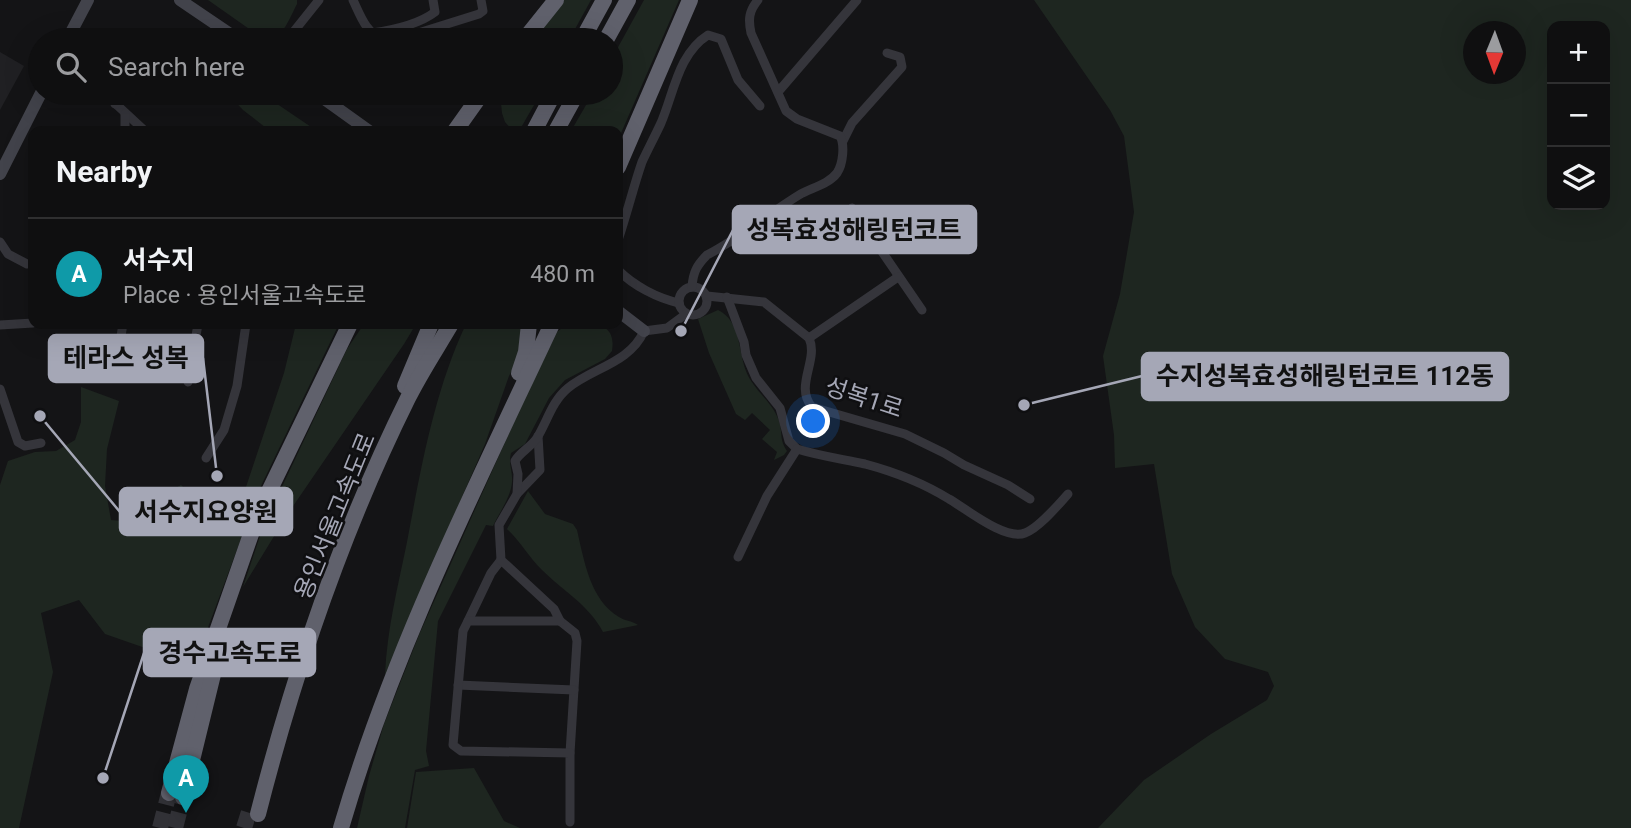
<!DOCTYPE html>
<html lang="en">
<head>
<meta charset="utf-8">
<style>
  body { margin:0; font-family:Roboto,"Noto Sans KR",sans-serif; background:#1d1d1e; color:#f1f3f6 }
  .controls { position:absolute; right:21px; top:21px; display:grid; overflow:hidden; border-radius:14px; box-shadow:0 7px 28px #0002 }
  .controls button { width:63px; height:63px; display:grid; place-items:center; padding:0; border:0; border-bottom:2px solid #2f2f30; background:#0f0f10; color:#f1f3f6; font:35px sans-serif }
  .compass { position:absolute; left:1463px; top:21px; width:63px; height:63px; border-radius:50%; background:#0f0f10; box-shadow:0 7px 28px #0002; rotate:181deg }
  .you { position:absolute; left:814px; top:422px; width:24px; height:24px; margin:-18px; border:5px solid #fff; border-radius:50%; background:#1a73e8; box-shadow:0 0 0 10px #1a73e833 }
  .badge { display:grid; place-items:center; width:46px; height:46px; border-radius:50%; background:#f7d52a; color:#fff; font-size:23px; font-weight:700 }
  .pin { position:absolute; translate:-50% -58px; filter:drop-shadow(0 2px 4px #0008) }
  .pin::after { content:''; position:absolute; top:37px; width:24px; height:21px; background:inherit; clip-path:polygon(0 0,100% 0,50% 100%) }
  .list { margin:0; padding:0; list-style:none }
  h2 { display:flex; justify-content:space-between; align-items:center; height:91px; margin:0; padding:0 28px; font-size:30px }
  h2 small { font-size:23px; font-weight:400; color:#9b9c9f }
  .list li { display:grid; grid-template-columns:46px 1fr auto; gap:21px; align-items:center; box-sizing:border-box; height:112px; padding:0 28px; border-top:2px solid #2f2f30 }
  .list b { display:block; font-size:26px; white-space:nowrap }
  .list p { margin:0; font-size:23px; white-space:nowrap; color:#9b9c9f }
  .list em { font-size:23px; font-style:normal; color:#9b9c9f }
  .icon { flex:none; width:38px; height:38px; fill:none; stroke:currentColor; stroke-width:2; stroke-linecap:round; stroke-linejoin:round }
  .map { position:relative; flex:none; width:1631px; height:828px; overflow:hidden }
  .search { position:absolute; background:#0f0f10; box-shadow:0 7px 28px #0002; left:28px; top:28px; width:595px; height:77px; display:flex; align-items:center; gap:18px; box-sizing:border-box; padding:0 24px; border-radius:38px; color:#9b9c9f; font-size:26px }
  .panel { position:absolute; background:#0f0f10; box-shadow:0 7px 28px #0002; left:28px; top:126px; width:595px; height:203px; border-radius:14px }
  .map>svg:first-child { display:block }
</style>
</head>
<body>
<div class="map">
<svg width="1631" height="828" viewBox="0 0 1631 828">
  <rect width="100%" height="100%" fill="#141416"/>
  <polygon fill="#202023" points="0,52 24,66 0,110"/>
  <g fill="#1e2620" fill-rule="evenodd">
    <path d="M208,0H297V4C290,17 283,40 265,40Z"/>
    <polygon points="562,0 591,0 569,40 532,40"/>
    <polygon points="644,0 679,0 618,140 618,131 571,131 593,93 611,93 611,60"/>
    <path d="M1034,0H1631V828H1098L1144,780L1211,734L1267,700L1274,686L1268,672L1225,659L1195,627L1172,574L1154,464L1115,468L1114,435L1103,356L1120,294L1134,212L1124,136L1110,110ZM1552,26H1605V205H1552ZM1474,32H1516V74H1474Z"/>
    <polygon points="227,93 261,93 317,131 270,131 243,110"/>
    <polygon points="500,93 541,93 519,131 512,130 505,122 502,113"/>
    <path d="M718,310C741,321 738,350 746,371C753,390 773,402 779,421C783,433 779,439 787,451L784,455L774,460L777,452L762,439L770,430L752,413L745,420L736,414L709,353L698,319Z"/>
    <path d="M296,324H339L260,488L194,665L105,634L79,600L41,613L53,672L19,828H0V485L8,461L35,452L56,451L75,440L81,422V387L119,401L107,449L105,486L111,520L134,522L155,511L165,494L181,485C204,508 216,506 244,493L284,373Z"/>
    <polygon points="364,324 416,324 404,344 287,515 243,587 263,527 347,349"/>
    <path d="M466,324H525L520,354L509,376L485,444L385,675C387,629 398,586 407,542C421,468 434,392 466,324Z"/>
    <path d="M567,324C589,324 617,319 612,351L605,359L565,380L549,398L525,444L511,453C508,464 513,472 512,482C511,497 499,513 493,526L486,525L438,621L426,751L429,766L415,770L405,828H357L369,776L384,724L419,635L522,404L557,332Z"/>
    <path d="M528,491L545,514L573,524L577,530C584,560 590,600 619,617C625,621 633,621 638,625L603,632C589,605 563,591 542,570C529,557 520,541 507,529Z"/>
    <polygon points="474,768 504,821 520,828 407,828 416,772"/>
  </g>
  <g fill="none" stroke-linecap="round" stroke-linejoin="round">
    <polyline stroke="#313136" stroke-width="9" stroke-dasharray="9 4.5" stroke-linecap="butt" points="121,336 123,324"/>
    <g stroke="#313136" stroke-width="16" stroke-dasharray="16 8" stroke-linecap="butt">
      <polyline points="160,828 169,793"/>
      <polyline points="175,828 183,797"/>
      <polyline points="244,828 249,812"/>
    </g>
    <g stroke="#35353b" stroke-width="9">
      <path d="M353,0C361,17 366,33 384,40"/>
      <path d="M372,33C393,30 418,25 435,12L433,0"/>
      <polyline points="287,40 319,0"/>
      <polyline points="396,40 479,14 483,11 481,0"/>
      <polyline points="778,92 857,0"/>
      <polyline points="104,93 145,131"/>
      <polyline points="115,104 135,93"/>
      <polyline points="125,114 125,131"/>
      <polyline points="843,141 852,123 902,67 900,57 887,53"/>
      <polyline points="852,208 922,310"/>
      <path d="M618,240C627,214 633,188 642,162C648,149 655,136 661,123C674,93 678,54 708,35L721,39L738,80L760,106"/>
      <polyline points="0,242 8,254 27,264"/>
      <path d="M618,270C634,286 657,298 679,303"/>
      <circle cx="693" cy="301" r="14"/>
      <path d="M692,287C693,272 697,265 707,255C740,238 768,214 799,195C811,188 829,184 837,173C843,164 845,145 840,136L797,119L786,111L751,33C748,19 749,11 758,0"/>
      <path d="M707,296L764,302L809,338C819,360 794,386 812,407L905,434L944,453L964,465L1008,485L1030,499"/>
      <path d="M727,297L744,342L746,355L756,378L780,408L789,441L797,449C820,456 842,459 865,464C895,472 923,483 949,499C965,508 1005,541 1025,533C1039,528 1058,505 1068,494"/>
      <polyline points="0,325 33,323"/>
      <polyline points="809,338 898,277"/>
      <polyline points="188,382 198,324"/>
      <polyline points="0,389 18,442 25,446 41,443"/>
      <polyline points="206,458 224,430 237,386 246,324"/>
      <polyline points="517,494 540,470 538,436"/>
      <polyline points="738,557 767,496 797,449"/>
      <polyline points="468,621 491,573 501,560"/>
      <polyline points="560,621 575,633 577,641 570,753"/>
      <polyline points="458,685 574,690"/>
      <path d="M570,822V753L461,751L453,745L463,631L468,621H560L554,609L501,560L499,525L517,494L518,474L515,461C520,452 530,448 537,438C547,422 552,401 568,388C592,368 630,363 644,331L667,328L686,314"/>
    </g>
    <g stroke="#42434b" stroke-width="12">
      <polyline points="180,0 239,40"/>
      <polyline points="67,40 88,0"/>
      <polyline points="316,93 369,131"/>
      <polyline points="0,174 41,93"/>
      <polyline points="618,311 644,331"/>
    </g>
    <g stroke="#60616c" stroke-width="16">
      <polyline points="524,40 556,0"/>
      <polyline points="582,40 604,0"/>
      <polyline points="606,40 628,0"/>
      <polyline points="455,131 482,93"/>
      <polyline points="534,131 554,93"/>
      <polyline points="556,131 577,93"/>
      <polyline points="618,167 690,0"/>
      <polyline points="519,373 526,352 529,324"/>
      <polyline points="405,386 431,324"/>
      <polyline points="169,793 197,689 258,514 350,324"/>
      <polyline points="183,797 216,662"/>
      <path d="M258,814C294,673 343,529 408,398C421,372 437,348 451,324"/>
      <path d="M341,828C392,653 475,488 552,324"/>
    </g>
  </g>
  <g text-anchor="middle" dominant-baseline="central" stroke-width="5" stroke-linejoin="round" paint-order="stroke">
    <g font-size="24" fill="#a5a7b6" stroke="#0f0f11">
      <text transform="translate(864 398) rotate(18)">성복1로</text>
      <text transform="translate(335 516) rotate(-68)">용인서울고속도로</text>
    </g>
  </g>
  <path fill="none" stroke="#a5a7b6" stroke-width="2.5" d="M681 331L733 230M217 476L203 358M1024 405L1142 376M40 416L120 512M103 778L144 653"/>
  <g fill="#a5a7b6" stroke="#0f0f11" stroke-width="2.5">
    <circle cx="681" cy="331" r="7"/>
    <circle cx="217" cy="476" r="7"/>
    <circle cx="1024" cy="405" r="7"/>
    <circle cx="40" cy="416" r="7"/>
    <circle cx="103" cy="778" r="7"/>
  </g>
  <g fill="#a5a7b6" stroke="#a5a7b6" stroke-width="2.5">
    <rect x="733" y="206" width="243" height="47" rx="7"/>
    <rect x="49" y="335" width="154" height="47" rx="7"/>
    <rect x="1142" y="353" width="366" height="47" rx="7"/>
    <rect x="120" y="488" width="172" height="47" rx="7"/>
    <rect x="144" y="629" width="171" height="47" rx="7"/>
  </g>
  <g font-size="26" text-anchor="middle" font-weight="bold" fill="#111">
    <text x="854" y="239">성복효성해링턴코트</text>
    <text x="126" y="367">테라스 성복</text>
    <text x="1325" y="385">수지성복효성해링턴코트 112동</text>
    <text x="206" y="521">서수지요양원</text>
    <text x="230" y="662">경수고속도로</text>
  </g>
</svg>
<div class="controls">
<button>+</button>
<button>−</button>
<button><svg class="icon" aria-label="layers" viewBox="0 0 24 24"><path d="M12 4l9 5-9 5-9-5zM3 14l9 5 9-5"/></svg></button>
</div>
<svg class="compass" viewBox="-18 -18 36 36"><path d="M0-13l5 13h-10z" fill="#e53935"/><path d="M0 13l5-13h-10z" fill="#9b9c9f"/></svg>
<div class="you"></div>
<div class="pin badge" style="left:186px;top:813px;background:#0f9aa8">A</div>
<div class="search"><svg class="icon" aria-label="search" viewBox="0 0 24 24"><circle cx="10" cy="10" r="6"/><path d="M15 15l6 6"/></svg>Search here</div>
<section class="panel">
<h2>Nearby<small></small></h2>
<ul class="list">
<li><span class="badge" style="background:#0f9aa8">A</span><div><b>서수지</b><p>Place · 용인서울고속도로</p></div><em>480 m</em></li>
</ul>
</section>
</div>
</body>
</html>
